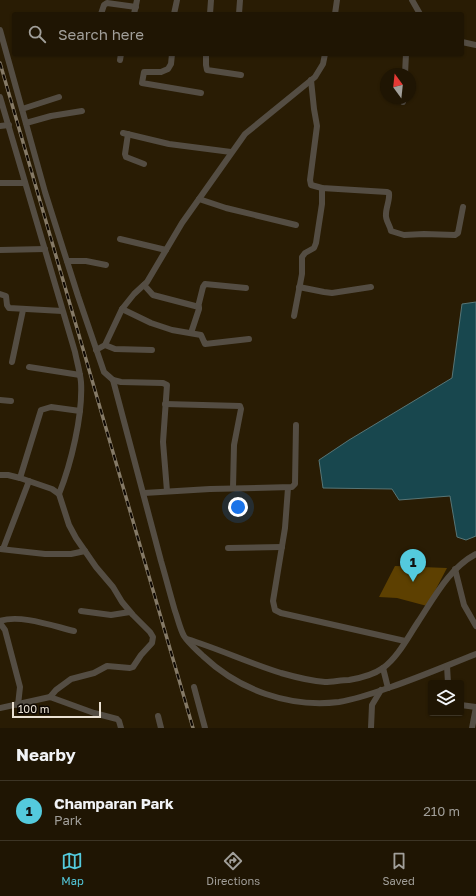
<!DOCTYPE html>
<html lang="en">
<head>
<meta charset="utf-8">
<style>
  body { margin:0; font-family:"Golos Text",sans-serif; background:#271e0d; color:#f1f3f6 }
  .controls { position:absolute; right:12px; bottom:12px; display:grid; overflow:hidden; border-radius:4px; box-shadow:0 1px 3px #0004 }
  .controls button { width:36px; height:36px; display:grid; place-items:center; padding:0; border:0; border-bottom:1px solid #3c3425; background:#1f1503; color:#f1f3f6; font:20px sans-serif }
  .compass { position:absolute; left:380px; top:68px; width:36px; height:36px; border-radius:50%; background:#1f1503; box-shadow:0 1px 3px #0004; rotate:345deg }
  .scale { position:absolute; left:12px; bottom:10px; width:89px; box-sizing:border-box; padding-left:4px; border:2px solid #eae1d3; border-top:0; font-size:11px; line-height:14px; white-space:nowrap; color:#eae1d3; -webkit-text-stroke:3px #0d0702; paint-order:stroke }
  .you { position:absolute; left:238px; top:507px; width:14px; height:14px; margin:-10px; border:3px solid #fff; border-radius:50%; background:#1a73e8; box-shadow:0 0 0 6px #1a73e833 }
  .badge { display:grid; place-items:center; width:26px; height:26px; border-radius:50%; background:#54cadd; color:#111; font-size:13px; font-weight:700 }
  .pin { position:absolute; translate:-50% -33px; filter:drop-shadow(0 1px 2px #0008) }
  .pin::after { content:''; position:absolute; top:21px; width:14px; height:12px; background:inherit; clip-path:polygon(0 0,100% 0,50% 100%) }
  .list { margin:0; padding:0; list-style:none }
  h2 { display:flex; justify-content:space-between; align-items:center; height:52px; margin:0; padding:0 16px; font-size:17px }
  h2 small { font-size:13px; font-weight:400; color:#a19f9a }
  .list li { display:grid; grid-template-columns:26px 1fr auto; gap:12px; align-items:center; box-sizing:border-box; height:60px; padding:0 16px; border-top:1px solid #3c3425 }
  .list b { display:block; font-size:15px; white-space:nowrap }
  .list p { margin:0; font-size:13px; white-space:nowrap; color:#a19f9a }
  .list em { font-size:13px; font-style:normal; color:#a19f9a }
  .icon { flex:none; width:22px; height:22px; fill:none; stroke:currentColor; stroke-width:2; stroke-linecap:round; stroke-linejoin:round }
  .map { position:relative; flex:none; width:476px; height:728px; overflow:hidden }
  .search { position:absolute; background:#1f1503; box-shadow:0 1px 3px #0004; left:12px; right:12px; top:12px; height:44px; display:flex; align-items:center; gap:10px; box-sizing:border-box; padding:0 14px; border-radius:4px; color:#a19f9a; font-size:15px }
  .sheet { height:112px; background:#1f1503 }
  nav { display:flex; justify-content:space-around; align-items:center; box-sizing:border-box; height:56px; border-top:1px solid #3c3425; background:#1f1503; font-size:11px; color:#a19f9a }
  nav a { display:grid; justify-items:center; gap:2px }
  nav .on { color:#54cadd }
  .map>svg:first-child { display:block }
</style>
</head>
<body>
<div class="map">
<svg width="476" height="728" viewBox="0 0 476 728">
  <rect width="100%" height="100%" fill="#291c04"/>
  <polygon fill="#5d4001" points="395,566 447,568 427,606 397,598 379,597"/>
  <polygon fill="#18474e" stroke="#577576" points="476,302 476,536 466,540 457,537 450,496 399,500 392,489 323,488 319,460 349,440 452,378 462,304"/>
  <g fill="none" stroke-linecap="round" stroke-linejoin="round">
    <g stroke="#544d43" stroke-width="6">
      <polyline points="412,0 420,14"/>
      <polyline points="101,14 104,5 107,3 136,7"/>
      <polyline points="134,14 137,0"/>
      <polyline points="174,14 177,0"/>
      <polyline points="210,14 211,0"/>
      <polyline points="239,14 240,0"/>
      <polyline points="335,14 337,0"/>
      <polyline points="0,30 45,192 78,296 104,372 113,380 121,382 163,383 167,385 163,442 167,491"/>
      <polyline points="462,42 476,45"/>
      <polyline points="172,54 171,64 168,69 161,72 144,72 142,83 201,93"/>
      <polyline points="206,54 206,65 207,70 241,75"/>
      <polyline points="120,60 121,54"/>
      <polyline points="405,74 406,54"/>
      <path d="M311,80L314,109L317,126L310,180L311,185L322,188L387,192L389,193C390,200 386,207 386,214C385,220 390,225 391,231L404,235L424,234L455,235L458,233L463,207"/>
      <path d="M0,97L75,352C77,362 80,372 81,382C83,415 71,464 59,494"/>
      <polyline points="403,102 404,98"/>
      <polyline points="22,109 59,97"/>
      <polyline points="26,123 51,116 82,111"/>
      <polyline points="0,126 9,125"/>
      <polyline points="123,133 169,144 231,152"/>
      <polyline points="128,134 125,154 126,157 144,164"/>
      <polyline points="0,183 25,183"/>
      <polyline points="199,199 226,208 296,225"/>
      <polyline points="120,239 166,250"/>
      <polyline points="0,250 45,249"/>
      <polyline points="67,261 86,261 106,265"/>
      <polyline points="144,285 153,295 199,307 199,309 191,333"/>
      <polyline points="299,287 324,292 332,293 371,287"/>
      <polyline points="0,294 6,296 7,305 9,308 62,311"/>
      <polyline points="198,307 203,287 205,284 246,288"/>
      <polyline points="122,309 151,323 172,330 201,335 205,344 249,339"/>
      <polyline points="294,316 302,274 302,257 305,253 314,248 316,243 322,204 322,188"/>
      <polyline points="105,345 115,349 152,350"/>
      <polyline points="96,350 105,345 122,309 134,294 147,282 182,223 245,134 315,77 323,64 325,54"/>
      <polyline points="12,362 23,310"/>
      <polyline points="29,367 80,375"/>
      <path d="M113,380C129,441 145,501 161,561C166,578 170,594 175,611C178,619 180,629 184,636C189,644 197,650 203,656C239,690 289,708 339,702C357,699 374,693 391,687C420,677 448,665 476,654"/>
      <polyline points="0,400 11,401"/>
      <polyline points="165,404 240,406 241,409 234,445 233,488"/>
      <polyline points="0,475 8,475 20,478 52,489 59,494 69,525 76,538 96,567 113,587 122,602 133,615 150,632 153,637 152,643 141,655 133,667 130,668 107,666 94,673 71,679 56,690 50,697"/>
      <polyline points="20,478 41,410 51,407 80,411"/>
      <polyline points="288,488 285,528 273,601 275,610 281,613 405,641"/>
      <polyline points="144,493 210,489 292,487 295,484 296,425"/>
      <polyline points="228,548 282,547"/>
      <polyline points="0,549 45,554 71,554 85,551"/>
      <polyline points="3,549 29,481"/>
      <polyline points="455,569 464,605 476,626"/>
      <polyline points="81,611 111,615 130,612"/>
      <path d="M0,621C20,614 53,626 74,631"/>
      <polyline points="0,623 5,630 20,687 18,705"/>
      <path d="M187,639C219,649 249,663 281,673C295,677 310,681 325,682C333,682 341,680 349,680C361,678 373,675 383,668C398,657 408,637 418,622C434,598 449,568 476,554"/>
      <polyline points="447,666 448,683"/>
      <polyline points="383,668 388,688"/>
      <polyline points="194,687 205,728"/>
      <polyline points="461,705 476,707"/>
      <polyline points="0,708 50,697 94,713 117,719 119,721 121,728"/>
      <polyline points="158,716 161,728"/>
      <polyline points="371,728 372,705 381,690"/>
      <polyline points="472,728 476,707"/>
    </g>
    <g stroke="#857a67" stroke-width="3.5">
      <polyline id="rail" points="0,63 193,728"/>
    </g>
    <use href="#rail" stroke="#0d0702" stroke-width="2" stroke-dasharray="6" stroke-linecap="butt"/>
  </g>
</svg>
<div class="controls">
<button><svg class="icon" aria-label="layers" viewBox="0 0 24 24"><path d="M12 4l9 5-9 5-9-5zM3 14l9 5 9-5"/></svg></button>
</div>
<svg class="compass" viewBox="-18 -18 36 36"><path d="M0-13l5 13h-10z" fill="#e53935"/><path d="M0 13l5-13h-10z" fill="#a19f9a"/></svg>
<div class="scale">100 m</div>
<div class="you"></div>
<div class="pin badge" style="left:413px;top:582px">1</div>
<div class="search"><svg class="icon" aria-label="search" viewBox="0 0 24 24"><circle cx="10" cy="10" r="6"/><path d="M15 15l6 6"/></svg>Search here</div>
</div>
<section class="sheet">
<h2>Nearby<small></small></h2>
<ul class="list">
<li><span class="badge">1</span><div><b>Champaran Park</b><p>Park</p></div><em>210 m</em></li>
</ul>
</section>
<nav>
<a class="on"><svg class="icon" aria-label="map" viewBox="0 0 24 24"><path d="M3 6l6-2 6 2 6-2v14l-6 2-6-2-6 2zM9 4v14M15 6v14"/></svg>Map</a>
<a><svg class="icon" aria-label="directions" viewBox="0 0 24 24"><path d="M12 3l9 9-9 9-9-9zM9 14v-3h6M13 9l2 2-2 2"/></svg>Directions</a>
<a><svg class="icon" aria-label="saved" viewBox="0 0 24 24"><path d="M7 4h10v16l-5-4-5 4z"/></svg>Saved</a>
</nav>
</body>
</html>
